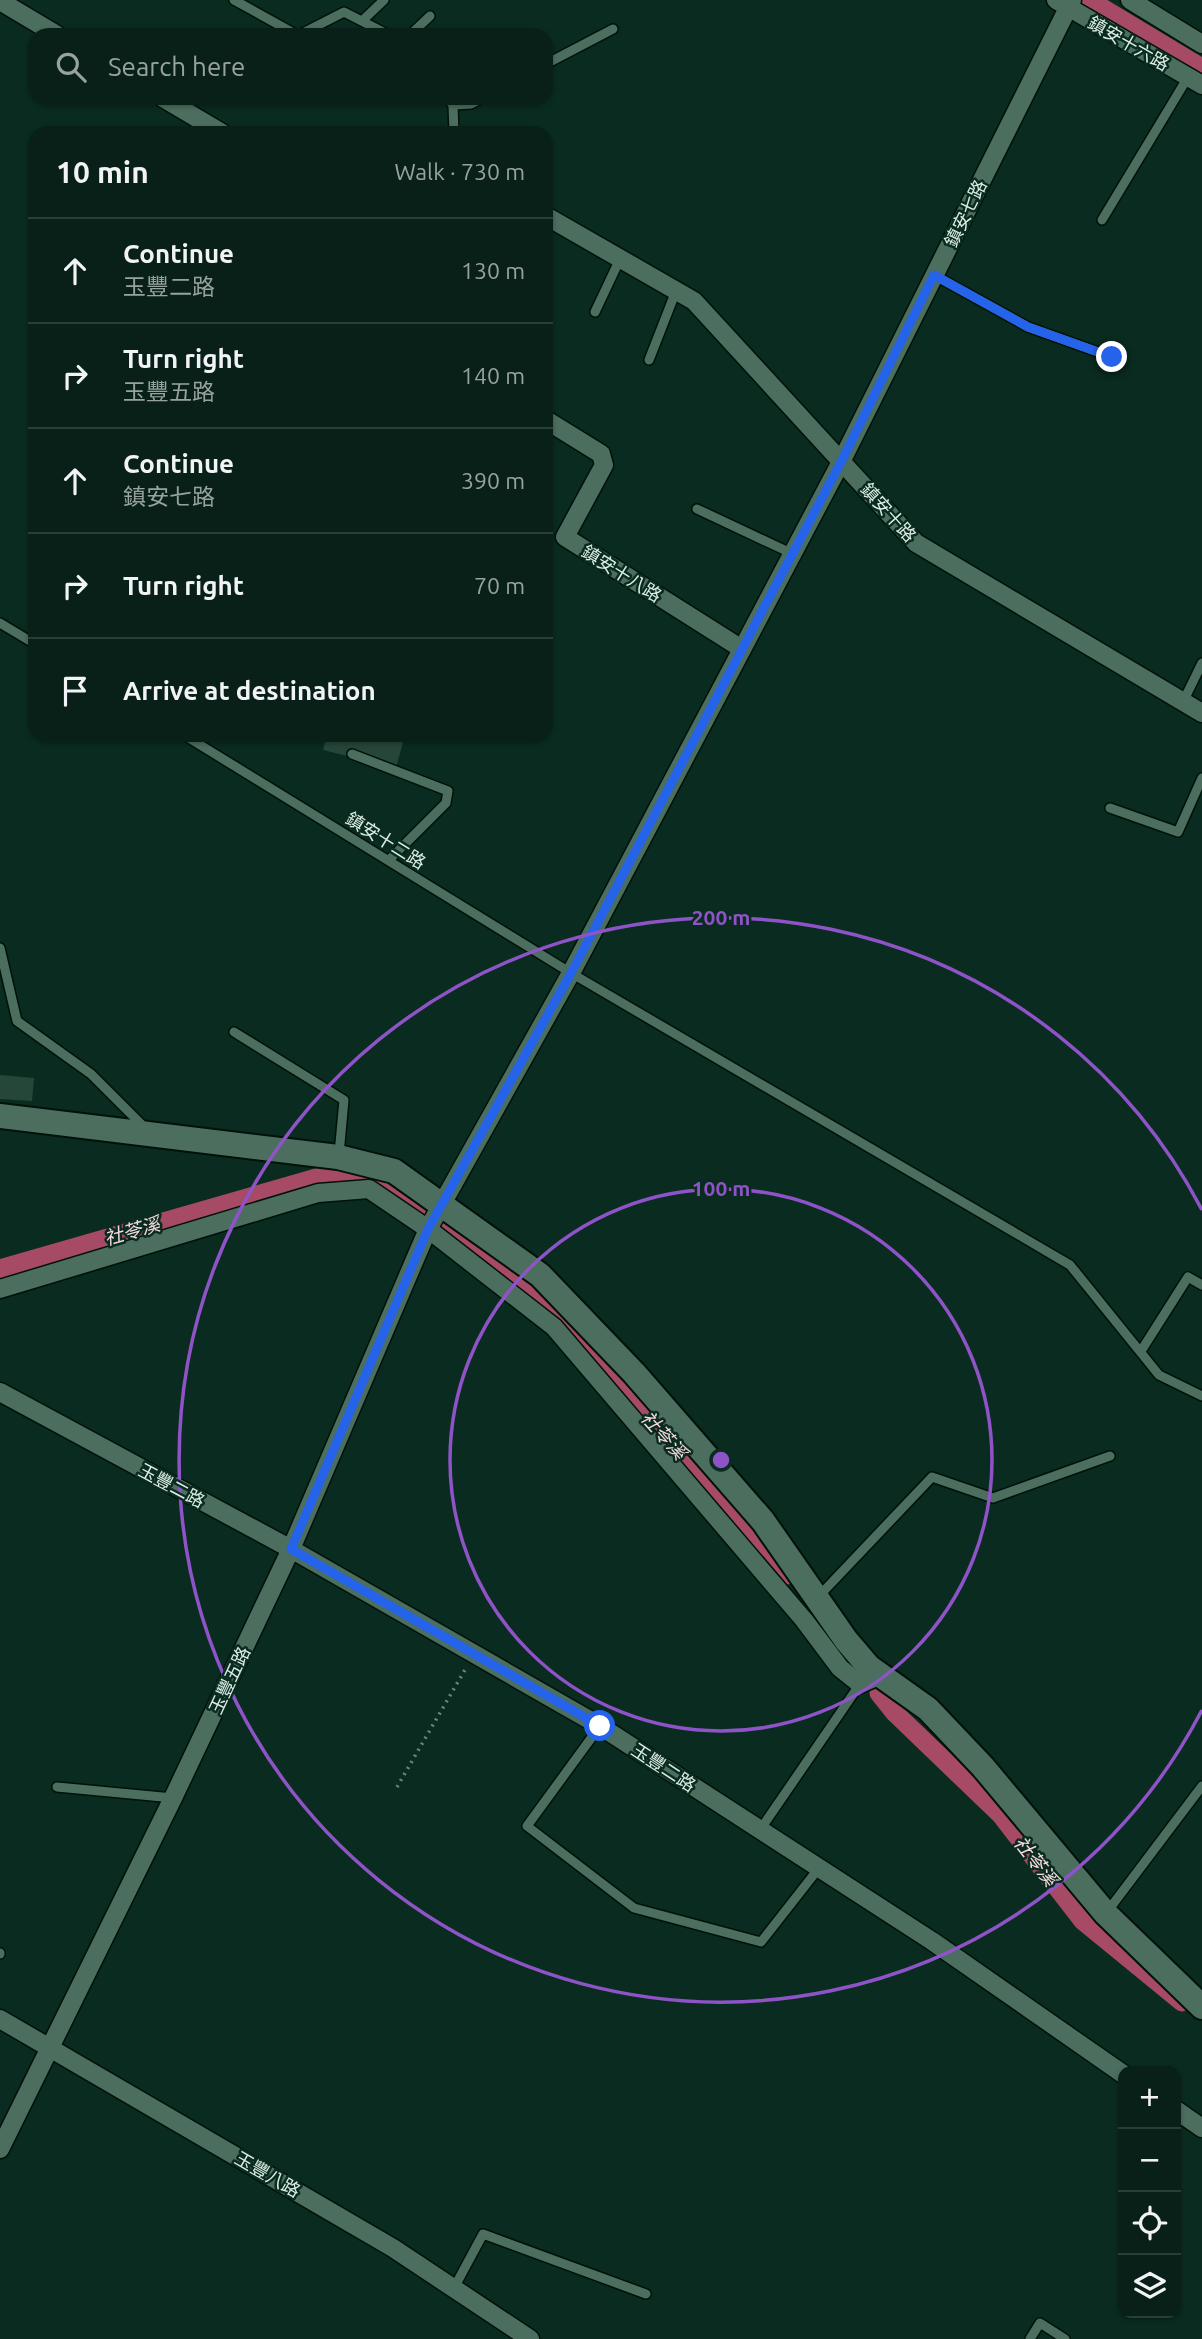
<!DOCTYPE html>
<html lang="en">
<head>
<meta charset="utf-8">
<style>
  body { margin:0; font-family:Ubuntu,"Noto Sans TC",sans-serif; background:#162d24; color:#f1f3f6 }
  .controls { position:absolute; right:21px; bottom:21px; display:grid; overflow:hidden; border-radius:14px; box-shadow:0 2px 5px #0004 }
  .controls button { width:63px; height:63px; display:grid; place-items:center; padding:0; border:0; border-bottom:2px solid #293e36; background:#082017; color:#f1f3f6; font:35px sans-serif }
  .stop { position:absolute; width:21px; height:21px; margin:-16px; border:5px solid #2563eb; border-radius:50%; background:#fff }
  .stop.end { background:#2563eb; border-color:#fff; box-shadow:0 2px 7px #0008 }
  .list { margin:0; padding:0; list-style:none }
  h2 { display:flex; justify-content:space-between; align-items:center; height:91px; margin:0; padding:0 28px; font-size:30px }
  h2 small { font-size:23px; font-weight:400; color:#98a3a1 }
  .list li { display:grid; grid-template-columns:46px 1fr auto; gap:21px; align-items:center; box-sizing:border-box; height:105px; padding:0 28px; border-top:2px solid #293e36 }
  .list b { display:block; font-size:26px; white-space:nowrap }
  .list p { margin:0; font-size:23px; white-space:nowrap; color:#98a3a1 }
  .list em { font-size:23px; font-style:normal; color:#98a3a1 }
  .icon { flex:none; width:38px; height:38px; fill:none; stroke:currentColor; stroke-width:2; stroke-linecap:round; stroke-linejoin:round }
  .map { position:relative; flex:none; width:1202px; height:2339px; overflow:hidden }
  .search { position:absolute; background:#082017; box-shadow:0 2px 5px #0004; left:28px; top:28px; width:525px; height:77px; display:flex; align-items:center; gap:18px; box-sizing:border-box; padding:0 24px; border-radius:21px; color:#98a3a1; font-size:26px }
  .panel { position:absolute; background:#082017; box-shadow:0 2px 5px #0004; left:28px; top:126px; width:525px; height:616px; border-radius:21px }
  .map>svg:first-child { display:block }
</style>
</head>
<body>
<div class="map">
<svg width="1202" height="2339" viewBox="0 0 1202 2339">
  <rect width="100%" height="100%" fill="#0a2b1f"/>
  <g fill="none" stroke-linecap="round" stroke-linejoin="round">
    <g stroke="#a74a65" stroke-width="19">
      <polyline points="1089,0 1202,68"/>
      <polyline points="446,1227 536,1293 788,1575"/>
      <polyline points="0,1269 320,1177 358,1177 403,1195 422,1209"/>
      <polyline points="879,1693 895,1713 1001,1815 1083,1921 1182,2002"/>
    </g>
  </g>
  <g fill="#264639">
    <polygon points="327,735 405,735 396,768 323,750"/>
    <polygon points="0,1075 34,1078 32,1101 0,1099"/>
  </g>
  <g fill="none" stroke-linecap="round" stroke-linejoin="round">
    <g stroke="#00120a" stroke-width="12">
      <g id="lane">
        <polyline points="234,0 297,35"/>
        <polyline points="362,21 384,0"/>
        <polyline points="299,35 344,12 389,35"/>
        <polyline points="410,35 430,16"/>
        <polyline points="546,64 613,29"/>
        <polyline points="447,98 453,105 454,133"/>
        <polyline points="453,105 471,104 483,98"/>
        <polyline points="1102,220 1188,77"/>
        <polyline points="934,275 1028,327 1112,357"/>
        <polyline points="595,312 620,259"/>
        <polyline points="649,360 676,291"/>
        <polyline points="697,509 793,554"/>
        <polyline points="0,623 35,644"/>
        <polyline points="1183,702 1202,663"/>
        <polyline points="184,735 571,973 1070,1265 1159,1375 1202,1396"/>
        <polyline points="352,754 448,791 446,803 389,860"/>
        <polyline points="1110,808 1178,832 1202,778"/>
        <polyline points="0,948 17,1021 91,1074 146,1129"/>
        <polyline points="234,1032 344,1100 339,1154"/>
        <polyline points="1141,1351 1188,1277 1202,1285"/>
        <polyline points="819,1596 932,1477 993,1498 1110,1456"/>
        <polyline points="600,1726 527,1826 634,1908 761,1942 819,1868"/>
        <polyline points="57,1787 173,1798"/>
        <polyline points="760,1830 860,1684"/>
        <polyline points="1107,1912 1202,1786"/>
        <polyline points="0,1954 0,1953"/>
        <polyline points="454,2288 483,2234 646,2294"/>
        <polyline points="1030,2339 1040,2323 1065,2339"/>
      </g>
    </g>
    <g stroke="#00120a" stroke-width="21">
      <g id="street">
        <polyline points="1056,0 1202,85"/>
        <polyline points="1130,0 1202,44"/>
        <polyline points="0,1 57,35"/>
        <polyline points="163,98 222,133"/>
        <polyline points="546,216 694,301 916,543 1202,713"/>
        <polyline points="546,420 601,454 604,465 565,537 742,649"/>
        <polyline points="0,1289 318,1193 369,1189 428,1229 554,1327 804,1620 840,1668 860,1684 881,1675"/>
        <polyline points="0,1392 291,1549 600,1726 932,1941 1123,2074"/>
        <polyline points="0,2019 393,2248 530,2339"/>
        <polyline points="1176,2110 1202,2128"/>
        <polyline points="0,2149 173,1798 291,1549 428,1229 571,973 842,460 1072,0"/>
      </g>
    </g>
    <g stroke="#00120a" stroke-width="28">
      <polyline id="secondary" points="0,1116 338,1157 394,1171 540,1275 634,1373 763,1521 846,1640 869,1667 928,1709 983,1767 1106,1914 1202,2007"/>
    </g>
    <polyline stroke="#6c867c" stroke-width="3.5" stroke-dasharray="2 5" stroke-linecap="butt" points="397,1787 466,1668"/>
    <use href="#lane" stroke="#4c6e5f" stroke-width="9"/>
    <use href="#street" stroke="#4c6e5f" stroke-width="18"/>
    <use href="#secondary" stroke="#4c6e5f" stroke-width="24"/>
  </g>
  <g fill="none" stroke-linecap="round" stroke-linejoin="round">
    <polyline stroke="#2563eb" stroke-width="9" points="600,1726 291,1549 428,1229 571,973 842,460 934,275 1028,327 1112,357"/>
  </g>
  <g fill="none" stroke="#8e53c7" stroke-width="3.5">
    <circle cx="721" cy="1460" r="271"/>
    <path d="M1202 1710A542 542 0 1 1 1202 1210"/>
  </g>
  <g text-anchor="middle" dominant-baseline="central" stroke-width="5" stroke-linejoin="round" paint-order="stroke">
    <g font-size="18" fill="#dbede5" stroke="#0a2b1f">
      <text transform="translate(1129 43) rotate(30)">鎮安十六路</text>
      <text transform="translate(965 213) rotate(-64)">鎮安七路</text>
      <text transform="translate(889 512) rotate(48)">鎮安十路</text>
      <text transform="translate(622 573) rotate(32)">鎮安十八路</text>
      <text transform="translate(386 840) rotate(32)">鎮安十二路</text>
      <text transform="translate(172 1485) rotate(28)">玉豐二路</text>
      <text transform="translate(229 1680) rotate(-65)">玉豐五路</text>
      <text transform="translate(664 1767) rotate(33)">玉豐二路</text>
      <text transform="translate(268 2174) rotate(30)">玉豐八路</text>
    </g>
    <g font-size="19" font-style="italic" fill="#f6dbe1" stroke="#0a2b1f">
      <text transform="translate(132 1231) rotate(-16)">社苓溪</text>
      <text transform="translate(664 1435) rotate(48)">社苓溪</text>
      <text transform="translate(1036 1861) rotate(52)">社苓溪</text>
    </g>
  </g>
  <circle cx="721" cy="1460" r="10" fill="#8e53c7" stroke="#0a2b1f" stroke-width="3.5"/>
  <g font-size="21" text-anchor="middle" font-weight="bold" fill="#8e53c7" stroke="#0a2b1f" stroke-width="5" stroke-linejoin="round" paint-order="stroke">
    <text x="721" y="925">200 m</text>
    <text x="721" y="1196">100 m</text>
  </g>
</svg>
<div class="controls">
<button>+</button>
<button>−</button>
<button><svg class="icon" aria-label="locate" viewBox="0 0 24 24"><circle cx="12" cy="12" r="6"/><path d="M12 2v4M12 18v4M2 12h4M18 12h4"/></svg></button>
<button><svg class="icon" aria-label="layers" viewBox="0 0 24 24"><path d="M12 4l9 5-9 5-9-5zM3 14l9 5 9-5"/></svg></button>
</div>
<div class="stop" style="left:600px;top:1726px"></div>
<div class="stop end" style="left:1112px;top:357px"></div>
<div class="search"><svg class="icon" aria-label="search" viewBox="0 0 24 24"><circle cx="10" cy="10" r="6"/><path d="M15 15l6 6"/></svg>Search here</div>
<section class="panel">
<h2>10 min<small>Walk · 730 m</small></h2>
<ul class="list">
<li><svg class="icon" aria-label="ahead" viewBox="0 0 24 24"><path d="M12 20V5M6 11l6-6 6 6"/></svg><div><b>Continue</b><p>玉豐二路</p></div><em>130 m</em></li>
<li><svg class="icon" aria-label="right" viewBox="0 0 24 24"><path d="M7 20v-9h11M14 6l5 5-5 5"/></svg><div><b>Turn right</b><p>玉豐五路</p></div><em>140 m</em></li>
<li><svg class="icon" aria-label="ahead" viewBox="0 0 24 24"><path d="M12 20V5M6 11l6-6 6 6"/></svg><div><b>Continue</b><p>鎮安七路</p></div><em>390 m</em></li>
<li><svg class="icon" aria-label="right" viewBox="0 0 24 24"><path d="M7 20v-9h11M14 6l5 5-5 5"/></svg><div><b>Turn right</b></div><em>70 m</em></li>
<li><svg class="icon" aria-label="arrive" viewBox="0 0 24 24"><path d="M6 21V4h12l-3 4 3 4H6"/></svg><div><b>Arrive at destination</b></div></li>
</ul>
</section>
</div>
</body>
</html>
